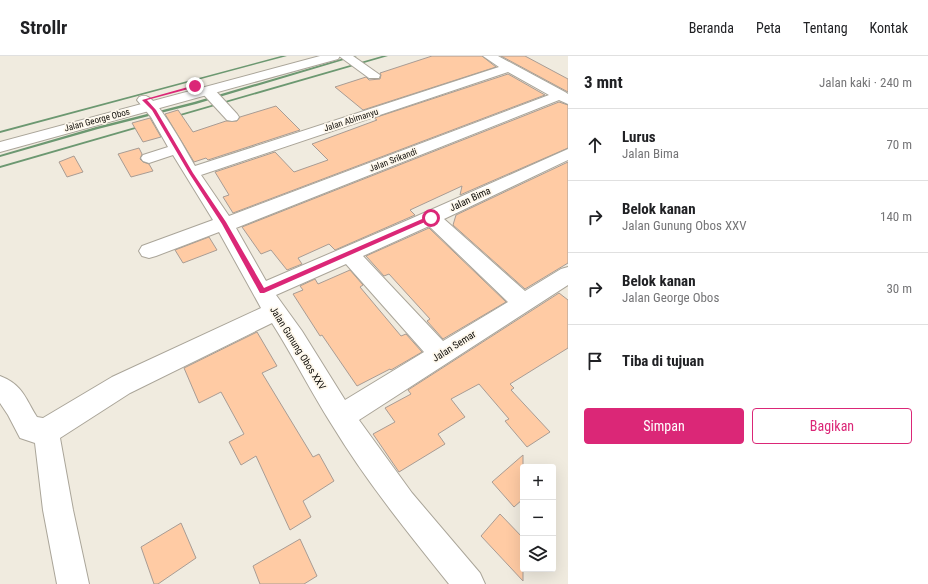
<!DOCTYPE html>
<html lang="id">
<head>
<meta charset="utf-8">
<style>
  body { margin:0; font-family:"Roboto Condensed",sans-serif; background:#f6f6f6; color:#202124 }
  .controls { position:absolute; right:12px; bottom:12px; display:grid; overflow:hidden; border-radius:4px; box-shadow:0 4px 16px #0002 }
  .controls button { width:36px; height:36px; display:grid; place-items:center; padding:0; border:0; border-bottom:1px solid #e0e0e0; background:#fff; color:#202124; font:20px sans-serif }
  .stop { position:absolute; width:12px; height:12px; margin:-9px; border:3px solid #db2777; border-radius:50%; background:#fff }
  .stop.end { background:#db2777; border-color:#fff; box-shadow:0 1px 4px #0008 }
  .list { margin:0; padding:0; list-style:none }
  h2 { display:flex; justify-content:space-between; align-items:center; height:52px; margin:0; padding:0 16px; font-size:17px }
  h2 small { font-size:13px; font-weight:400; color:#757577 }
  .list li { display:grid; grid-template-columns:26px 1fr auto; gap:12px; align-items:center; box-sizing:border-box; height:72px; padding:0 16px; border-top:1px solid #e0e0e0 }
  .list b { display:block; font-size:15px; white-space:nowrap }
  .list p { margin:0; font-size:13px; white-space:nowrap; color:#757577 }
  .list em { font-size:13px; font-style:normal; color:#757577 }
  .actions { display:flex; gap:8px; padding:12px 16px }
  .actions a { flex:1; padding:9px 0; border:1px solid #db2777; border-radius:4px; text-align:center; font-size:14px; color:#db2777 }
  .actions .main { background:#db2777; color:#fff }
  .icon { flex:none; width:22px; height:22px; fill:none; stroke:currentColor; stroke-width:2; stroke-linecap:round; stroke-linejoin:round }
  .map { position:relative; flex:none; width:568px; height:528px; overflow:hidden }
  header { display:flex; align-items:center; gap:24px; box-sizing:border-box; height:56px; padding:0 20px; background:#fff; border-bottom:1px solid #e0e0e0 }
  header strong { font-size:19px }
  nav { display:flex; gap:22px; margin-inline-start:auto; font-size:14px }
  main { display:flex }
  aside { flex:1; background:#fff }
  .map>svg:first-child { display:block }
</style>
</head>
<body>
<header>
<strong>Strollr</strong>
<nav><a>Beranda</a><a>Peta</a><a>Tentang</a><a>Kontak</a></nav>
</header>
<main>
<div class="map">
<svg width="568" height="528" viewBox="0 0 568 528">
  <rect width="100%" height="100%" fill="#f0ebdf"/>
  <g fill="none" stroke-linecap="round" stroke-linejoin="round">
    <g fill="#6c9871" fill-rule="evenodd">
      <polygon points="281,0 287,0 0,77 0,75"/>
      <polygon points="351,0 357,0 196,48 98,73 0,101 0,99 96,71 194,46"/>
      <polygon points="382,0 388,0 0,112 0,110"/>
    </g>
  </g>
  <g fill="#ffcba4" stroke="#a89c94">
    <polygon points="432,0 482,0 496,11 363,54 335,31 366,21 369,24 380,23 381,19 380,17"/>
    <polygon points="501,0 525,0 568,23 568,36"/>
    <polygon points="508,18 545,39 233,157 223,141 229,139 215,116 275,96 294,116 328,104 312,88 377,64 374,62"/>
    <polygon points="559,46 568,49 568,92 460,139 462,130 410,154 415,159 335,194 329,188 298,202 302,208 287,214 271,194 261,198 242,171"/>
    <polygon points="276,50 300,74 208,104 206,102 194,106 165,58 178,54 193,76 226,65 237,65 240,61"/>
    <polygon points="150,62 161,81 143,86 132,67"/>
    <polygon points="139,92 142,98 140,103 143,106 149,108 153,115 131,121 118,98"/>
    <polygon points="74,100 83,116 67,121 59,106"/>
    <polygon points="568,106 568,207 525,233 453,169 456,159"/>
    <polygon points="429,172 506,246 443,283 427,265 430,263 389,218 384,220 366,200"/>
    <polygon points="209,181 217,194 183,207 175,194"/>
    <polygon points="350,214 363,229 360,231 401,280 406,278 422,296 391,314 390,313 357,330 322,279 320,280 293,238 303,234 300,230 315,223 318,228"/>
    <polygon points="559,237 568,244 568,292 510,328 514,332 511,334 550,376 527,391 505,365 509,363 479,328 451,343 465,361 438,378 445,388 399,416 373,378 395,366 385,352 411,338 408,334"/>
    <polygon points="257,276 277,310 262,317 313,401 319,398 334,425 303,445 311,461 290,474 256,400 241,409 229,386 244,378 221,336 199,347 184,312"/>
    <polygon points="523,399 523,443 514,451 492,426"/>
    <polygon points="500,458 523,482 523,525 481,480"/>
    <polygon points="181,467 196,502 158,528 154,528 141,491"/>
    <polygon points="300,483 317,520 304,528 260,528 253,510"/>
  </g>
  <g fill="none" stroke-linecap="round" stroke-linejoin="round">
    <g stroke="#aaa599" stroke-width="2">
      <g id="minor">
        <polygon points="339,0 353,0 380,19 379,22 369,22"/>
        <path d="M483,0H498L565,36L568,38V48L559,44L236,172L266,225L408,164L568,93V104L444,163L525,235L561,213L568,211V229L359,364L412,437L480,517L485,528H449C408,477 366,425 332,369C311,336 293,300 272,267L130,337L60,382L73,454L89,528H57L43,454L35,387L20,382L8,359L0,347V320C23,329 25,342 37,361L43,362L112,321L261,252L219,176L156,200L149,202L142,200L139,195L142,190L213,164L173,99L149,107L143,105L141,102L143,99L168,91L151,61L137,44L139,41C142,40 145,39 148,41C160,47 187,96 195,110L499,11ZM508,16L549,39L229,160L201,119ZM429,170L508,246L443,285L363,200ZM346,208L424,296L345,344L302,275L276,239Z"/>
        <polygon points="208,31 213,32 237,58 239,61 237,64 232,65 227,64 203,38 201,35 203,32"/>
      </g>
    </g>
    <g stroke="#aaa599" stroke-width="2">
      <polygon id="primary" points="320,0 340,0 338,3 0,96 0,86"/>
    </g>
    <use href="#minor" fill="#fff" fill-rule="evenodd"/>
    <use href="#primary" fill="#fff" fill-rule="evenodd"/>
  </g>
  <polygon fill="#db2777" points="195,29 196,31 147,44 156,54 193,117 226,166 264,232 429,160 434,162 264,237 260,237 222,168 189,117 152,54 142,44"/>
  <g text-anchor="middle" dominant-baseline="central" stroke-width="3.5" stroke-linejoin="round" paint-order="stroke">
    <g font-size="9" fill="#0f0d09" stroke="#fef8ec">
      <text transform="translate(97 64) rotate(-15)">Jalan George Obos</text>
      <text transform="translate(351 64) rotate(-18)">Jalan Abimanyu</text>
      <text transform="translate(393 104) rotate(-21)">Jalan Srikandi</text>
    </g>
    <g font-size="10" fill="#0f0d09" stroke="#fef8ec">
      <text transform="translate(470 143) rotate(-25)">Jalan Bima</text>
      <text transform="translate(454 290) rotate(-32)">Jalan Semar</text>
      <text transform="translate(298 292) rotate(58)">Jalan Gunung Obos XXV</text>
    </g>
  </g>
</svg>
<div class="controls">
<button>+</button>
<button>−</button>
<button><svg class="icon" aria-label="layers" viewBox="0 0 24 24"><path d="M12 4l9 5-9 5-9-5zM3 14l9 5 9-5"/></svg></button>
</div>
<div class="stop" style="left:431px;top:162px"></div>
<div class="stop end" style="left:195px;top:30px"></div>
</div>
<aside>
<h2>3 mnt<small>Jalan kaki · 240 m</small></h2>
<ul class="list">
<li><svg class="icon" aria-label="ahead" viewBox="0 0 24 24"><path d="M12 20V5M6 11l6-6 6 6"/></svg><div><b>Lurus</b><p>Jalan Bima</p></div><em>70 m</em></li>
<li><svg class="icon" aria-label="right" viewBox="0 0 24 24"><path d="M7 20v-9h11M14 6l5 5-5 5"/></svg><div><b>Belok kanan</b><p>Jalan Gunung Obos XXV</p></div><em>140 m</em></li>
<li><svg class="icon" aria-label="right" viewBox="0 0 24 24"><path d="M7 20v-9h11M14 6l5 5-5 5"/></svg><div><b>Belok kanan</b><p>Jalan George Obos</p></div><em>30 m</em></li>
<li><svg class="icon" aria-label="arrive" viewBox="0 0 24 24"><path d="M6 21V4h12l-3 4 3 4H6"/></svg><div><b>Tiba di tujuan</b></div></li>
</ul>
<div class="actions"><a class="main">Simpan</a><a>Bagikan</a></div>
</aside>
</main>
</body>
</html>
